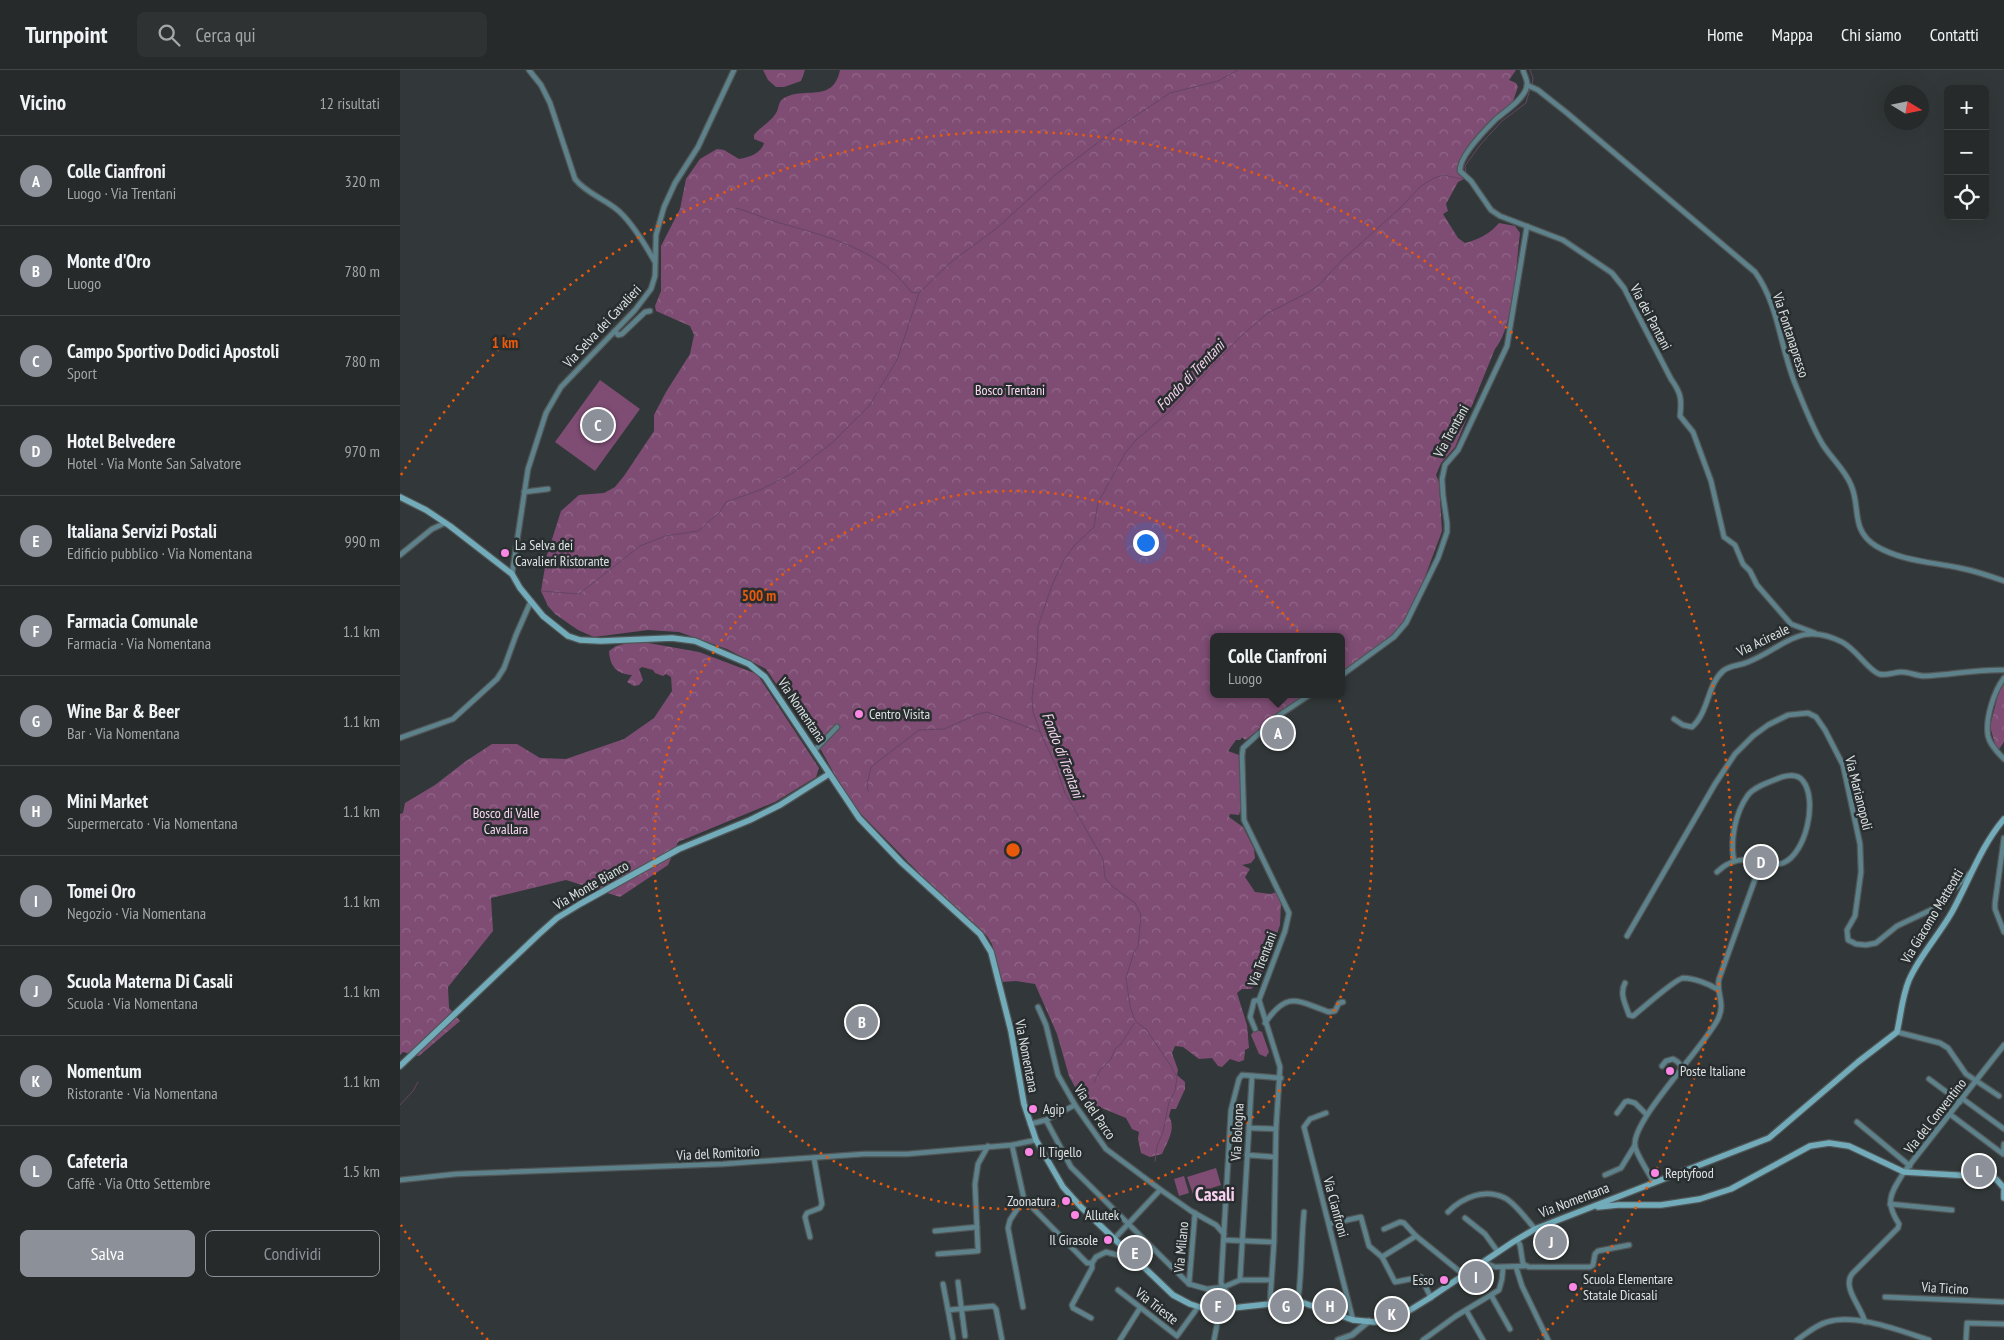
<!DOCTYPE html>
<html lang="it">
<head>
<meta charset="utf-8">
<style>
  body { margin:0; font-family:"PT Sans Narrow",sans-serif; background:#2e3233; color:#f1f3f6 }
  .controls { position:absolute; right:15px; top:15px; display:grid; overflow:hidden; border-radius:8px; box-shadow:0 5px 20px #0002 }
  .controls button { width:45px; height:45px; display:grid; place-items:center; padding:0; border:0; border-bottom:1px solid #424647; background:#262a2b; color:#f1f3f6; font:25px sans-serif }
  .compass { position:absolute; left:1484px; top:15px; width:45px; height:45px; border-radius:50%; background:#262a2b; box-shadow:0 5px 20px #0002; rotate:100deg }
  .you { position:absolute; left:745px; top:472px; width:18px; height:18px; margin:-12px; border:4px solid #fff; border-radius:50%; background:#1a73e8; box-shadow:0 0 0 8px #1a73e833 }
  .badge { display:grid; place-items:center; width:32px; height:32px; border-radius:50%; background:#8c9099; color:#fff; font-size:16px; font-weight:700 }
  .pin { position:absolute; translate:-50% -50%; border:2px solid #fff; box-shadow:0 1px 5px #0006 }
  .popup { position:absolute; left:810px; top:563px; width:135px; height:65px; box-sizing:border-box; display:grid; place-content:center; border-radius:8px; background:#262a2b; filter:drop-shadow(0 1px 4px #0005); font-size:16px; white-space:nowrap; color:#a4a7a9 }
  .popup b { font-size:19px; color:#f1f3f6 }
  .popup::after { content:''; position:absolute; left:50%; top:100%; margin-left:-10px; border:10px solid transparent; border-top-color:#262a2b }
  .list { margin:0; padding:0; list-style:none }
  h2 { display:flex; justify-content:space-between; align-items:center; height:65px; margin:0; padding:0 20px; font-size:21px }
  h2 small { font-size:16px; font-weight:400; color:#a4a7a9 }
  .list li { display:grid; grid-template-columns:32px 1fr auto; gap:15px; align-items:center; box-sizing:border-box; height:90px; padding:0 20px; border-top:1px solid #424647 }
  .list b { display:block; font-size:19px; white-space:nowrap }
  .list p { margin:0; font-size:16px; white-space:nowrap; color:#a4a7a9 }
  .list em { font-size:16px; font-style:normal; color:#a4a7a9 }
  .actions { display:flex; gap:10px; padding:15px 20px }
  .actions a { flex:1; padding:11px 0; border:1px solid #8c9099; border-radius:8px; text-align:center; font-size:18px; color:#8c9099 }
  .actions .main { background:#8c9099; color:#fff }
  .icon { flex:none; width:28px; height:28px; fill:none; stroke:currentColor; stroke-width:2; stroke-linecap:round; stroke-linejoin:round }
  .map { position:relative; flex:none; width:1604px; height:1270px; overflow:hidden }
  header { display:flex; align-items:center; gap:30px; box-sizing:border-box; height:70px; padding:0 25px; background:#262a2b; border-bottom:1px solid #424647 }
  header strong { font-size:24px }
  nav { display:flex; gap:28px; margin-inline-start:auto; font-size:18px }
  .search { width:350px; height:45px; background:#2e3233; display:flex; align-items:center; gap:12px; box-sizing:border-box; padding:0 18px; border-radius:8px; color:#a4a7a9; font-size:19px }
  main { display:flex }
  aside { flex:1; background:#262a2b }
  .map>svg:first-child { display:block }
</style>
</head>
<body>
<header>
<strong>Turnpoint</strong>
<div class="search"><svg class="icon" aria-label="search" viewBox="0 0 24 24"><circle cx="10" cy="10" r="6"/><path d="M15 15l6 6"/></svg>Cerca qui</div>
<nav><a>Home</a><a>Mappa</a><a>Chi siamo</a><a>Contatti</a></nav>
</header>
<main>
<aside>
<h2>Vicino<small>12 risultati</small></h2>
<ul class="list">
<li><span class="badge">A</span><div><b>Colle Cianfroni</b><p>Luogo · Via Trentani</p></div><em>320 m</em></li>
<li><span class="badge">B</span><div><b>Monte d'Oro</b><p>Luogo</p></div><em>780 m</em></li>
<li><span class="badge">C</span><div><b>Campo Sportivo Dodici Apostoli</b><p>Sport</p></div><em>780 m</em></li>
<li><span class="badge">D</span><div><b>Hotel Belvedere</b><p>Hotel · Via Monte San Salvatore</p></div><em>970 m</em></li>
<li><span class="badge">E</span><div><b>Italiana Servizi Postali</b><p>Edificio pubblico · Via Nomentana</p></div><em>990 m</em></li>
<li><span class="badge">F</span><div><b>Farmacia Comunale</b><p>Farmacia · Via Nomentana</p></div><em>1.1 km</em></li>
<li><span class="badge">G</span><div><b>Wine Bar &amp; Beer</b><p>Bar · Via Nomentana</p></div><em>1.1 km</em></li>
<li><span class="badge">H</span><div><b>Mini Market</b><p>Supermercato · Via Nomentana</p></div><em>1.1 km</em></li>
<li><span class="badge">I</span><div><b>Tomei Oro</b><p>Negozio · Via Nomentana</p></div><em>1.1 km</em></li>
<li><span class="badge">J</span><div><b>Scuola Materna Di Casali</b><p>Scuola · Via Nomentana</p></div><em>1.1 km</em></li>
<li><span class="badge">K</span><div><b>Nomentum</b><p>Ristorante · Via Nomentana</p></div><em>1.1 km</em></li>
<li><span class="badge">L</span><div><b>Cafeteria</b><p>Caffè · Via Otto Settembre</p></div><em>1.5 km</em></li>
</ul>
<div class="actions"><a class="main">Salva</a><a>Condividi</a></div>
</aside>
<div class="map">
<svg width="1604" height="1270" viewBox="0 0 1604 1270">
  <defs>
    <pattern id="forest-crowns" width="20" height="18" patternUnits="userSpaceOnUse" patternTransform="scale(1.25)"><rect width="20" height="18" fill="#7f4d74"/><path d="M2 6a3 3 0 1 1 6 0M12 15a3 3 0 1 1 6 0" fill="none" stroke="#916688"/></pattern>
  </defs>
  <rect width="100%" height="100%" fill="#323839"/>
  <g fill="url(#forest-crowns)">
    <polygon points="363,0 405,0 401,11 384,17 376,17 368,10"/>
    <path d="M440,0H1116L1109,10L1116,13L1118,17L1112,34L1063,88L1057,98L1064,109L1058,112L1046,134L1048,141L1043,144L1058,168L1065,173C1078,170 1091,163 1099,153L1115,156L1120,163C1116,194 1114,256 1095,279L1055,377L1041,393L1036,405L1039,412L1042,461L1016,531L1003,553L989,568L942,603V567H814V624H903V628L878,644L848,668L845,670L842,667L840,670H836L828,681L839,685C838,702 845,730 839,745L830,744L829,747L843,757L854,779L855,788L851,793L842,795L850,799L845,807L855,822L870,824L877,822L881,832L880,855L859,912L851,919H842L837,923L847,955L849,978L845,980L844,990L839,992L830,989L822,997L818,996L812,988L799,989L783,977L775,976L772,983L778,1000L777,1005L785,1012V1019L776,1039H771L769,1046C776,1060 768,1070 762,1084L750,1087L741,1083L738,1069L739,1062L732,1059L726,1048L682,1030L669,1006L657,964L635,914L616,911L602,912L592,874L587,866L523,807L460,743L437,709L420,678L366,599L327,579L279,562L248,560L194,567L178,560L155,544L148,536L141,521L147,485L161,441L179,425L204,423L215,417L224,406L254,361V345L266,322L290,284L294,265L290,256L256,241L255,236L261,221V176L280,139L286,109L300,89L317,79L324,80L339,89C349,87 361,84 364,73L354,69V65C360,57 371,52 376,43C380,37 377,31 386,27C407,17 433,33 440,0Z"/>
    <path d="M237,571L299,582L357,604L419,698L416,707L375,732L278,772L268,795L220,827L166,810L91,828L93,861L48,917L49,938L60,951L19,986L3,982L0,985V744L3,743L5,733L35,715L66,691L92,674H117L140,688L166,689L224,669L254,648L272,621L271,607L266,604L263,606L255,603L253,600L242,597L239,599L243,610L239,615L234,616L227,612L232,605C217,604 210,597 209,581L216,576Z"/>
    <polygon points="1604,611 1604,672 1597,682 1590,656 1601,613"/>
  </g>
  <g fill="#7f4d74">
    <polygon points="200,310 240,339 195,401 155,372"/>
    <polygon points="855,959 862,962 869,982 866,987 859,984 851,965"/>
    <polygon points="816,1098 821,1115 793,1124 787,1107"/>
    <polygon points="784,1106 789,1123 779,1126 774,1109"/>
  </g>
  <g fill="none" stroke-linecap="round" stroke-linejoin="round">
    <g stroke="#664563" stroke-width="1">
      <polyline points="1130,0 1133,8 1132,16"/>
      <polyline points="1066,104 1065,96 1080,75 1102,51 1126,33 1130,19"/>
      <path d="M336,138C351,142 365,149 380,153C426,166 482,180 511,222L519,223L551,192L597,158L655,105L716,59L770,23L818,11L838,0"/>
      <polyline points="141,521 179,524 240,476 265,466 298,461 320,442 326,432 360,420 393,403 434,371 469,336 497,290 519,223"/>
      <polyline points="468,721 467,714 471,697 519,660 544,659 578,644 587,642 640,662"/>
      <polyline points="694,1013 700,1000 711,989 715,979 721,974 735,952"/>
      <polyline points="0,1035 13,1021 18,1012"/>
      <polyline points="755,1091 757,1076 763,1062 769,1032 775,1021 777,1007 771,996 746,959 735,951 730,936 726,908 734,882 738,877 741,845 735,833 712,816 705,808 703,789 665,723 656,696 641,664 633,642 632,627 637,590 638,556 652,515 664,490 674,476 694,457 698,433 725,383 736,370 769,342 841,266 868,243 907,223 918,216 940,192 999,139 1021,116 1034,108 1044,105 1061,109 1064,107"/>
    </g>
    <g stroke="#515657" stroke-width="7">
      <g id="minor">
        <path d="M129,0L141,15L150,33L175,109C185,122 202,128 215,138C230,149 246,176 255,192"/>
        <path d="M1123,0C1124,4 1128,11 1127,15C1126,28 1104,42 1095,50C1085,60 1059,87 1060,101L1071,111L1091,140L1100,146L1163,170L1212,203L1224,218L1271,309C1281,323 1282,329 1280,346L1293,362L1311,411L1324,467L1335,475L1343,494L1350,501L1357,515L1391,554L1415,563"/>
        <path d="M1127,15L1138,20L1167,43L1355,202C1379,235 1380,278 1396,316C1404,335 1412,357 1423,375C1432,389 1445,400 1451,415C1461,437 1450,460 1476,476C1501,491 1532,492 1560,498C1575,501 1590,506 1604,511"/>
        <polyline points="215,261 218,265 222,264 245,242 250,241"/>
        <polyline points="124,422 148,419"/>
        <polyline points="0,485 32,459 45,453"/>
        <polyline points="112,504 128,399 146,343 161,317 235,240 251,219 255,206 256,165 264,137 275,113 298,77 334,0"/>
        <polyline points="942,605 994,567 1006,553 1038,488 1047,462 1047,453 1043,425 1042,409 1045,395 1058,380 1107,276 1127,156"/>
        <path d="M1604,608C1594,621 1585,649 1588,666C1590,675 1598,683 1604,689"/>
        <path d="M1274,649L1283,655L1292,657C1309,642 1307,615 1323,601C1330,595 1339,596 1348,592C1384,578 1399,550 1442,572C1456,579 1468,600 1479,604C1487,606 1494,602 1502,602C1509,602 1517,606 1524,606C1551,605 1577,599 1604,600"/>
        <polyline points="0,668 53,649 97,609 104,598 116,565 131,531"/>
        <polyline points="414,681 437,657"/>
        <polyline points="1604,768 1595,833 1595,839 1604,862"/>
        <path d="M1334,791C1330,770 1335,743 1348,725C1355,716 1372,711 1382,707C1389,705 1398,704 1403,711C1418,730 1406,784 1383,793C1375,796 1368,793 1360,794"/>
        <path d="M1317,802C1329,790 1345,787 1361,792"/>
        <polyline points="1227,866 1315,714 1335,684 1353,666 1368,655 1388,645 1408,643 1416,647 1425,660 1443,695 1460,774 1461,802 1455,846 1447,860 1448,870 1456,874 1466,875 1476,873 1497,856 1535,838 1571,802"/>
        <path d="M1225,913C1219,924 1226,935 1229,945L1233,946C1242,939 1275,909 1283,908C1294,908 1309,914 1317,919"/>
        <polyline points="638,937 646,955 658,1005 675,1035 706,1079 761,1120 791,1141 816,1155 824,1164"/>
        <path d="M865,953C888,920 897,931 929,942L935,941L939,933L943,932"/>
        <polyline points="855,959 850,947 854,931 859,930"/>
        <polyline points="1497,962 1540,973 1548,978 1566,1004 1599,1026"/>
        <path d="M1262,996L1266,991L1273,989C1279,992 1282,995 1280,1002"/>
        <polyline points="1529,1009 1560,1032"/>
        <polyline points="1563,1029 1604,1059"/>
        <polyline points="926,1043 910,1049 904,1057 953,1250"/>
        <polyline points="1217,1043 1225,1032 1228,1031 1235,1033 1246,1044"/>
        <polyline points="1551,1045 1603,1084 1604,1074"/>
        <polyline points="646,1050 671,1097 789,1214 807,1219 824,1217 840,1210 871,1210"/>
        <polyline points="1457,1052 1510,1096"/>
        <polyline points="630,1054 646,1050 675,1035"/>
        <polyline points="849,1058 876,1059"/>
        <polyline points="612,1075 624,1129 687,1193 692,1193"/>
        <polyline points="847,1085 875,1087"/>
        <polyline points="1205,1105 1221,1098 1235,1075"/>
        <polyline points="0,1110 56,1104 323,1094 464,1084 507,1084 612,1075 636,1070"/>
        <path d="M1254,1113C1249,1103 1237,1086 1235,1076C1231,1051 1304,977 1318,949C1326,933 1316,924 1319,909L1362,790"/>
        <polyline points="1490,1134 1552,1140"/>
        <path d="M1048,1142C1063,1127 1085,1118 1105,1128C1115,1133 1128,1151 1135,1159"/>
        <polyline points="1065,1148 1085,1164 1098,1182"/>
        <polyline points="929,1154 961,1147 969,1176 982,1187 1016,1166"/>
        <polyline points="984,1159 1000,1152 1004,1153 1016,1166 1064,1205"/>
        <polyline points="535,1161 577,1157"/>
        <polyline points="410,1167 405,1147 407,1143 420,1138 422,1134 414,1088"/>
        <polyline points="714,1169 760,1120"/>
        <polyline points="824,1170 874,1172"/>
        <polyline points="1117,1170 1120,1175 1123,1194 1129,1197 1190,1197 1193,1195 1195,1184 1198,1181 1229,1175"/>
        <polyline points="538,1184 578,1181 575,1114 578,1094 588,1076"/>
        <polyline points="982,1187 995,1212 1021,1207 1031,1228"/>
        <polyline points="1083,1192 1095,1197 1125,1196"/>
        <polyline points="1116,1197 1122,1216 1148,1270"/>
        <polyline points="840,1210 852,1006"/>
        <polyline points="558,1212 565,1266"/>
        <polyline points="543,1214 548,1240"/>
        <polyline points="789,1214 795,1143"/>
        <polyline points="718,1220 777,1266 798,1237"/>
        <polyline points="1091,1225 1110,1259"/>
        <polyline points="1485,1227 1604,1232"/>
        <path d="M898,1231C902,1201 901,1172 904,1142"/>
        <polyline points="870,1233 874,1172 876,1059 880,997 859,930 885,861 889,843 844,750 842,686 843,678 878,646 911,624"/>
        <polyline points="623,1237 608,1158 610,1150 624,1129"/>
        <polyline points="827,1238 827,1223 821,1213 831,1040 839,1009 842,1005 881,1008"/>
        <polyline points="1066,1240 1083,1270"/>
        <polyline points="691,1248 673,1238 672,1235 692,1198 692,1193 696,1187 706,1182 736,1190"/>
        <path d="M1465,1252C1461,1236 1442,1218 1452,1204L1498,1158L1499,1154C1484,1131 1491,1123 1504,1102L1604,975"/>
        <polyline points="553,1268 548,1240 593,1236 596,1239 602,1270"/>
        <polyline points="720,1270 740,1238"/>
        <polyline points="814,1270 820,1239"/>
        <polyline points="1023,1270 1056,1246 1099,1220 1102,1209 1103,1198"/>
        <path d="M1397,1270C1407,1263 1416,1255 1427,1252C1456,1243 1501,1261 1529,1270"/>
        <polyline points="1566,1270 1567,1253 1604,1254"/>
      </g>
    </g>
    <g stroke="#515657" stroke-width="8">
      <polyline id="tertiary" points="938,1270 952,1265 969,1251"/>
    </g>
    <g stroke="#515657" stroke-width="8">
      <g id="secondary">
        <path d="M0,427L26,440L50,456L112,504L120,518L143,546L168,566L180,570L201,571L272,568L295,571L349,594L365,607L459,748L501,792L580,864L591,882L611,961L624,1034L636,1070L663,1117L681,1137L773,1225L790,1234L806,1239H823L898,1231L953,1250L974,1252L986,1251L1002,1245L1028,1229L1113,1172L1135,1159L1369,1068L1458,992L1497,962C1501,944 1502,927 1509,910C1520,885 1539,865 1552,842C1569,811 1581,776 1604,749"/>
        <polyline points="0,996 139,864 157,848 180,834 279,779 350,750 380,735 429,704"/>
        <polyline points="1604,1121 1604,1128"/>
        <polyline points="1198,1137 1218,1135 1261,1135 1300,1129 1331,1119 1410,1076 1429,1073 1449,1076 1504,1102 1590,1107 1596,1109 1604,1118"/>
      </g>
    </g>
    <use href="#minor" stroke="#5e828b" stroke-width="4.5"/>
    <use href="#tertiary" stroke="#5e828b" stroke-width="5"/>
    <use href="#secondary" stroke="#72acba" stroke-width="5.5"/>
  </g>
  <g fill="none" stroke="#e8590c" stroke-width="2.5" stroke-dasharray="2.5 5">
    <circle cx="613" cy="780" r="359"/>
    <path d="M88 1270A718 718 0 0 1 1 1155M1 405A718 718 0 1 1 1138 1270"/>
  </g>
  <g fill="#fc86e4" stroke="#282e2f" stroke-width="2">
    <circle cx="105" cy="483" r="5"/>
    <circle cx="459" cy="644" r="5"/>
    <circle cx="1270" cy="1001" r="5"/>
    <circle cx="633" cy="1039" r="5"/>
    <circle cx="629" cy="1082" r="5"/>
    <circle cx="1255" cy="1103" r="5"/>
    <circle cx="666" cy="1131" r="5"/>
    <circle cx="675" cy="1145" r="5"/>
    <circle cx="708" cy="1170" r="5"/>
    <circle cx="1044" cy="1210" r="5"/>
    <circle cx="1173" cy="1217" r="5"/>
  </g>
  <g text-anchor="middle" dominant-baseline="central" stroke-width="5" stroke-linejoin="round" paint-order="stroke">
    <g font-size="14" fill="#dde1e2" stroke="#282e2f">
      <text transform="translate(1251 247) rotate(62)">Via dei Pantani</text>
      <text transform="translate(202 256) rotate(-47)">Via Selva dei Cavalieri</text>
      <text transform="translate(1391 265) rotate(72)">Via Fontanapresso</text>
      <text transform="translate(1051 361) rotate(-61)">Via Trentani</text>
      <text transform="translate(1363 570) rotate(-26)">Via Acireale</text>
      <text transform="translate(402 640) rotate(56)">Via Nomentana</text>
      <text transform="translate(1459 723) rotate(76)">Via Marianopoli</text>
      <text transform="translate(191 815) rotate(-30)">Via Monte Bianco</text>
      <text transform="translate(1532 846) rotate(-59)">Via Giacomo Matteotti</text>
      <text transform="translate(862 889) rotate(-69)">Via Trentani</text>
      <text transform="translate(627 986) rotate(79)">Via Nomentana</text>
      <text transform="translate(695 1042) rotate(56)">Via del Parco</text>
      <text transform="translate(1535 1046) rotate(-52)">Via del Conventino</text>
      <text transform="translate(837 1062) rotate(-87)">Via Bologna</text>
      <text transform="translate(318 1083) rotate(-3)">Via del Romitorio</text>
      <text transform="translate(1174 1130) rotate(-21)">Via Nomentana</text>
      <text transform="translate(936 1137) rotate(75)">Via Cianfroni</text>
      <text transform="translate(781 1177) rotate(-85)">Via Milano</text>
      <text transform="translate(1545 1218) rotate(3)">Via Ticino</text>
      <text transform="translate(757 1236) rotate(38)">Via Trieste</text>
    </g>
    <g font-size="14" fill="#fad8f1" stroke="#282e2f">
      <text x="610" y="320">Bosco Trentani</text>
      <text x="106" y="743">Bosco di Valle<tspan x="106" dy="16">Cavallara</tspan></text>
    </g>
    <g font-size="14" fill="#dde1e2" stroke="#282e2f" text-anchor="start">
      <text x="115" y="475">La Selva dei<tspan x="115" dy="16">Cavalieri Ristorante</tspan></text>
      <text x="469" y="644">Centro Visita</text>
      <text x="1280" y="1001">Poste Italiane</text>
      <text x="643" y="1039">Agip</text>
      <text x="639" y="1082">Il Tigello</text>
      <text x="1265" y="1103">Reptyfood</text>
      <text x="656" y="1131" text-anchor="end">Zoonatura</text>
      <text x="685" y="1145">Allutek</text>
      <text x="698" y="1170" text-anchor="end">Il Girasole</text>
      <text x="1183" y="1209">Scuola Elementare<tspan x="1183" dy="16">Statale Dicasali</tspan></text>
      <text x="1034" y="1210" text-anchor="end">Esso</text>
    </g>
    <g font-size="15" font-style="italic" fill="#f6d4ed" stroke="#282e2f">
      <text transform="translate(790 305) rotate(-46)">Fondo di Trentani</text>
      <text transform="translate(663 685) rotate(69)">Fondo di Trentani</text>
    </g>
    <g font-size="19" font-weight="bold" fill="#f9d0ef" stroke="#282e2f">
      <text x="815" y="1124">Casali</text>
    </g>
  </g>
  <circle cx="613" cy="780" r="8" fill="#e8590c" stroke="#282e2f" stroke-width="2.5"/>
  <g font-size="15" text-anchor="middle" font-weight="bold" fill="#e8590c" stroke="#282e2f" stroke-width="5" stroke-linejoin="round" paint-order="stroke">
    <text x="105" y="278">1 km</text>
    <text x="359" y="531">500 m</text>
  </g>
</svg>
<div class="controls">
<button>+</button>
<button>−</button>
<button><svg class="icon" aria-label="locate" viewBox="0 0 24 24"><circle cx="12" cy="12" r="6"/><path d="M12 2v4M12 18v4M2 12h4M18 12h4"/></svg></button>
</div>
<svg class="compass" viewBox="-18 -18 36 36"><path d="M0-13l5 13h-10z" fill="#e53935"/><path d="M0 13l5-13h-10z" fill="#a4a7a9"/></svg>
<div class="you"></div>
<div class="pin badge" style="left:878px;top:663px">A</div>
<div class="popup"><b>Colle Cianfroni</b>Luogo</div>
<div class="pin badge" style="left:462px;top:952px">B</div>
<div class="pin badge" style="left:198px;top:355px">C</div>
<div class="pin badge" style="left:1361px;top:792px">D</div>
<div class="pin badge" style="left:735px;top:1183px">E</div>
<div class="pin badge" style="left:818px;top:1236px">F</div>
<div class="pin badge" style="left:886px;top:1236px">G</div>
<div class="pin badge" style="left:930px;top:1236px">H</div>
<div class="pin badge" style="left:1076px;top:1207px">I</div>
<div class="pin badge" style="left:1151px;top:1172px">J</div>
<div class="pin badge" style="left:992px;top:1244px">K</div>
<div class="pin badge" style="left:1579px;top:1101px">L</div>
</div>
</main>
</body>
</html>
